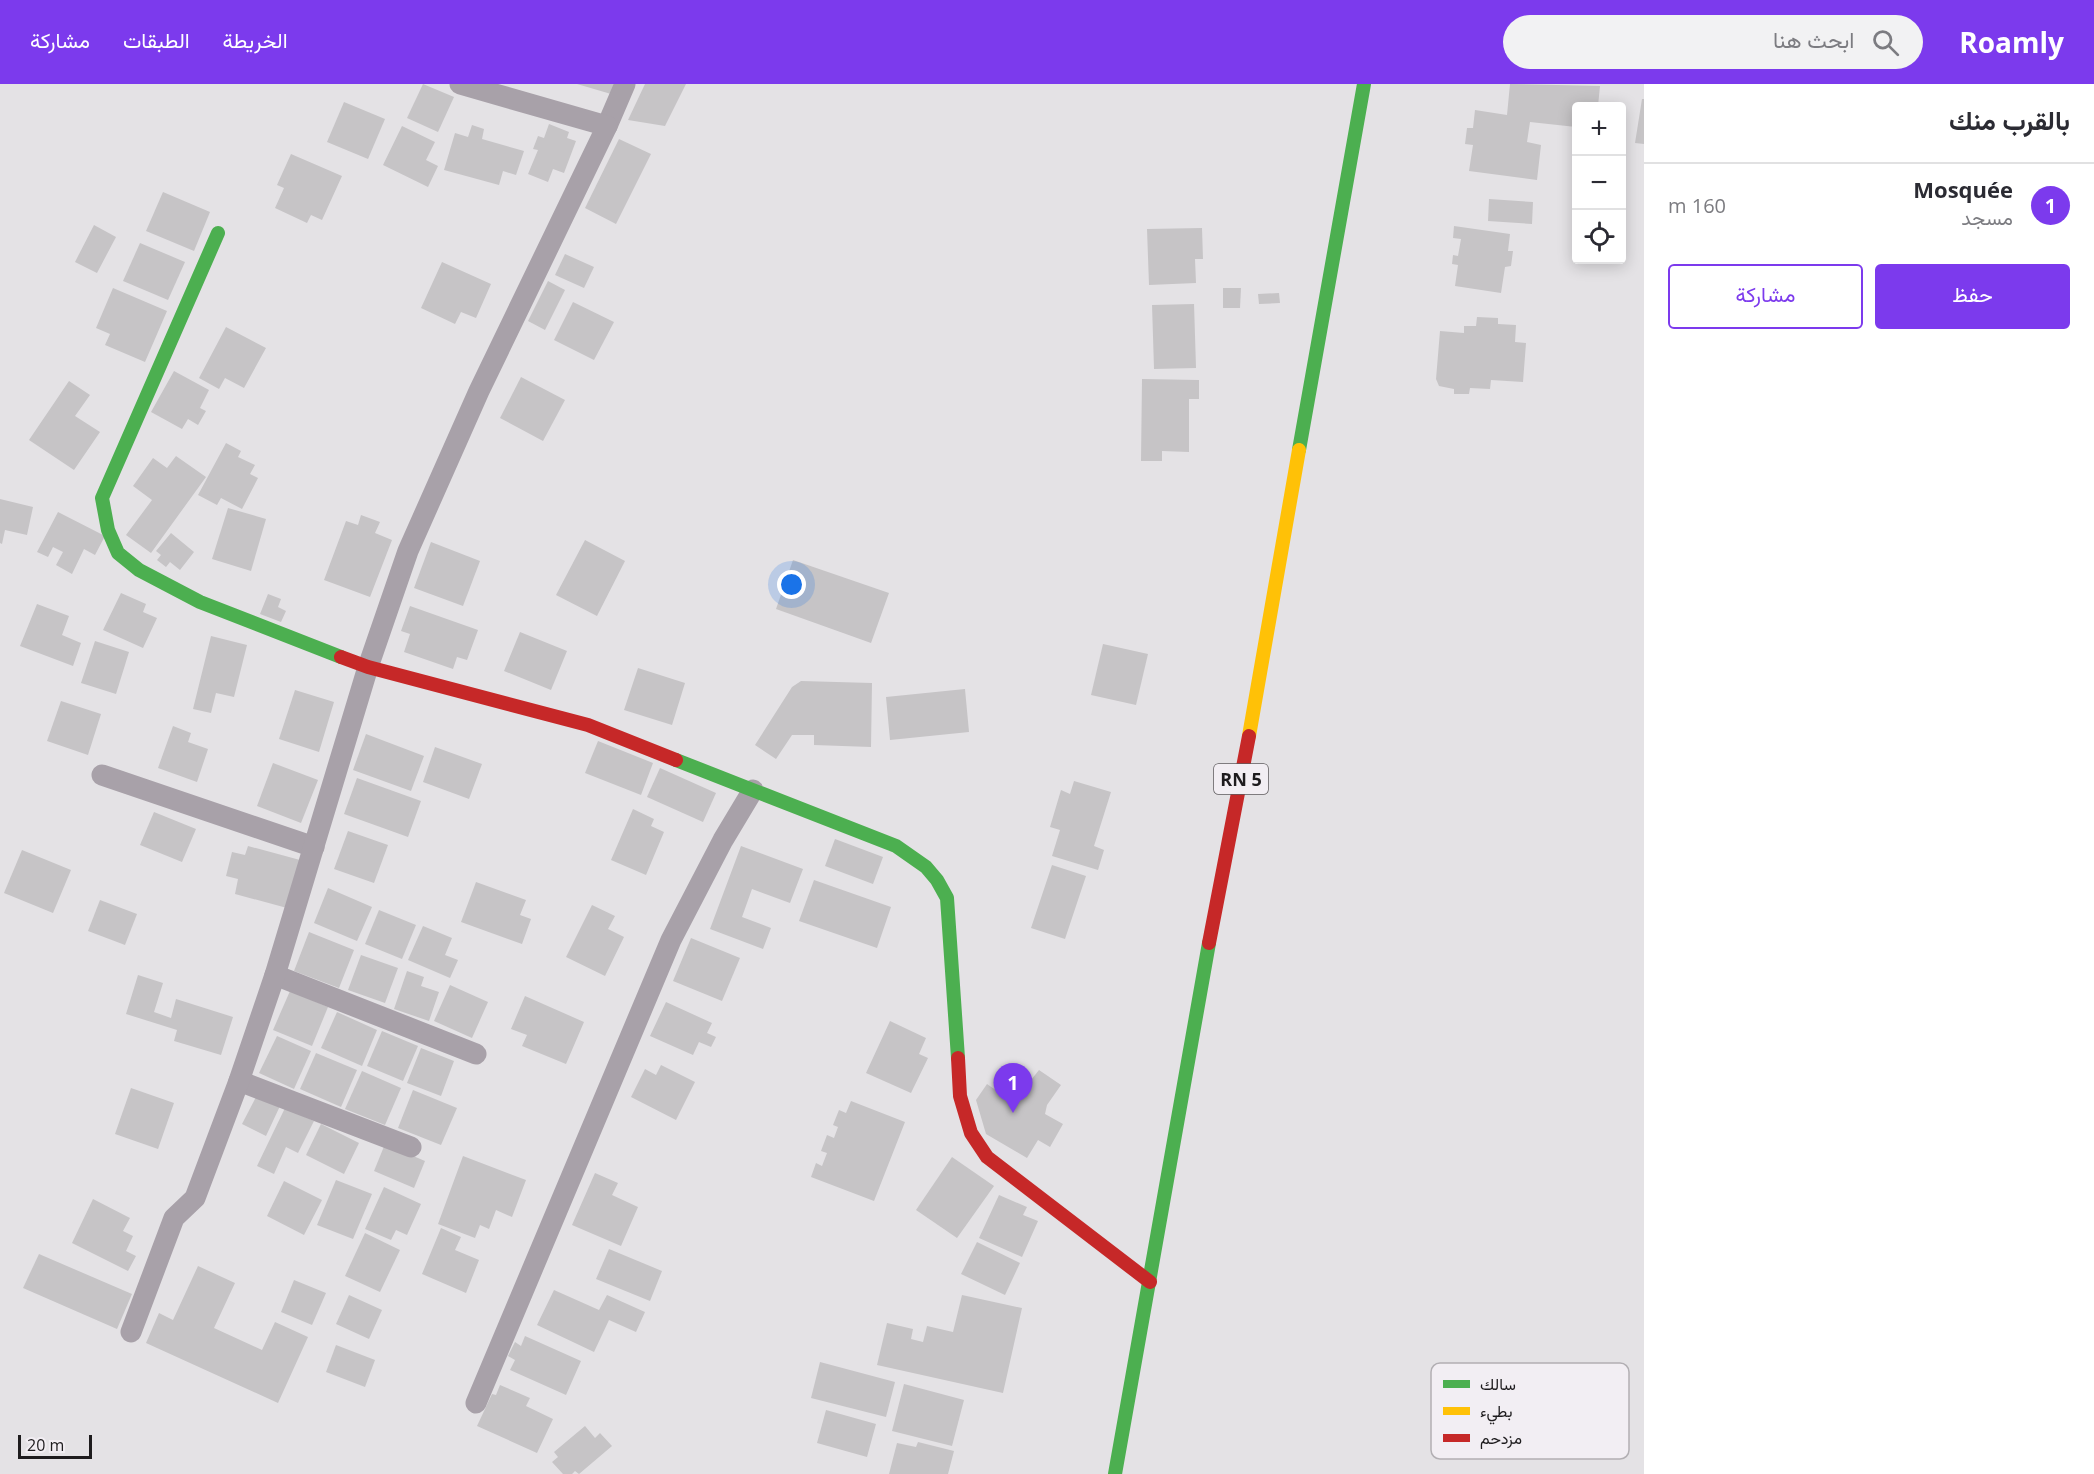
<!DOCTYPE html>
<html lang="ar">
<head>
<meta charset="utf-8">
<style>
  body { margin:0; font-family:"Open Sans",Vazirmatn,sans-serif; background:#f2f2f3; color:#2b2b33; direction:rtl }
  .controls { position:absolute; right:18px; top:18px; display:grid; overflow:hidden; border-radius:6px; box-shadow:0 3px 15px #0003 }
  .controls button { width:54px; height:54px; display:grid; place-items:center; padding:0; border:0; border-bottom:2px solid #e1e1e2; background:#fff; color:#2b2b33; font:30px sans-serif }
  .scale { position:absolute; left:18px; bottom:15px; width:74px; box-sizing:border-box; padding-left:6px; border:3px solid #1e1c1e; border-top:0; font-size:16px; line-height:21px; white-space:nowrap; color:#1e1c1e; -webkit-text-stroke:4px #f2eef3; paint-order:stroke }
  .you { position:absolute; left:792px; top:501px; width:21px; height:21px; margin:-15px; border:4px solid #fff; border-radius:50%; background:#1a73e8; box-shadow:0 0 0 9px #1a73e833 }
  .badge { display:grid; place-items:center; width:39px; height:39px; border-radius:50%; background:#7c3aed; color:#fff; font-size:20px; font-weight:700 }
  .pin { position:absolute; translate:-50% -50px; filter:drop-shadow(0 2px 3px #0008) }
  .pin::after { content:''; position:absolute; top:32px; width:21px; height:18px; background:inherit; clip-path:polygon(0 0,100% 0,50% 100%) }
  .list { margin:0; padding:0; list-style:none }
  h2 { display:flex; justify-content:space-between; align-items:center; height:78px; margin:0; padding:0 24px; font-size:26px }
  h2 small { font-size:20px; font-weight:400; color:#7c7c81 }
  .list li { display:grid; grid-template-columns:39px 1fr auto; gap:18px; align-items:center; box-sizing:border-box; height:84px; padding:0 24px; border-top:2px solid #e1e1e2 }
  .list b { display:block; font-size:22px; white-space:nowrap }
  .list p { margin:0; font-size:20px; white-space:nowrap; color:#7c7c81 }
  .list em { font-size:20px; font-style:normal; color:#7c7c81 }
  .actions { display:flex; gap:12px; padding:18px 24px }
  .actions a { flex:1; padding:14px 0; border:2px solid #7c3aed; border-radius:6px; text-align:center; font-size:21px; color:#7c3aed }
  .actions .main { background:#7c3aed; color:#fff }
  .icon { flex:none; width:33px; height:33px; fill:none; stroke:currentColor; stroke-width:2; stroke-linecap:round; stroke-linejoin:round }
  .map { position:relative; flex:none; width:1644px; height:1390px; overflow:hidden; direction:ltr }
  header { display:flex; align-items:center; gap:36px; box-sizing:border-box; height:84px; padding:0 30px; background:#7c3aed; color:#fff }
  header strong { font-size:28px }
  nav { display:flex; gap:33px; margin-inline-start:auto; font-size:21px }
  .search { width:420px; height:54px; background:#f2f2f3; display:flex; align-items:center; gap:15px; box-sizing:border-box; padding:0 21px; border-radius:33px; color:#7c7c81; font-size:22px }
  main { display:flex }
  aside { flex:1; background:#fff }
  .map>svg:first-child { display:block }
</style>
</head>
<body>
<header>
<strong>Roamly</strong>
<div class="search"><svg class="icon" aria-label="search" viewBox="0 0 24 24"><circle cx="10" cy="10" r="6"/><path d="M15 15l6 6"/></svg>ابحث هنا</div>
<nav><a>الخريطة</a><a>الطبقات</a><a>مشاركة</a></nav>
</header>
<main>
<aside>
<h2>بالقرب منك<small></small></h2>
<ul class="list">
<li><span class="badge">1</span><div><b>Mosquée</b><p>مسجد</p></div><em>160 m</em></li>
</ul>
<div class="actions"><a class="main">حفظ</a><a>مشاركة</a></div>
</aside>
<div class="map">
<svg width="1644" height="1390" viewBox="0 0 1644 1390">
  <rect width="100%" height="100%" fill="#e4e2e5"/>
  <g fill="#c6c4c6">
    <polygon points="423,0 454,13 438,48 407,34"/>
    <polygon points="577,0 614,0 611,10"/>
    <polygon points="645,0 686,0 665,42 628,36"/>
    <polygon points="1510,0 1600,2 1598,22 1576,22 1576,43 1530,38 1527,58 1541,61 1537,96 1469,87 1473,61 1465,60 1467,44 1473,44 1475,26 1507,31"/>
    <polygon points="1642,15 1644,15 1644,60 1635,59"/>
    <polygon points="344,18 385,35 368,75 327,58"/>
    <polygon points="549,40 569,48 567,54 576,57 564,89 553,85 548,98 528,90 538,66 533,65 538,52 544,54"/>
    <polygon points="472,41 484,45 482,55 524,67 516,91 503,87 499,101 444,86 455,49 468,53"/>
    <polygon points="402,42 435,58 426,76 438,82 428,103 383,81"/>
    <polygon points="619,55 651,70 616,140 585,124"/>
    <polygon points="291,70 342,92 322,136 311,131 307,139 275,124 284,104 277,101"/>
    <polygon points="163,108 210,128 194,167 146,147"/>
    <polygon points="1489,115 1533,118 1532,140 1488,137"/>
    <polygon points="94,141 116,153 97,189 75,178"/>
    <polygon points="1454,142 1510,150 1508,167 1513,167 1511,182 1505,183 1501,209 1455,202 1458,181 1452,180 1453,171 1458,172 1461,155 1453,154"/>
    <polygon points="1202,144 1203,175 1195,175 1196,199 1149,201 1147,145"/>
    <polygon points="140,159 185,178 168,216 123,197"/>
    <polygon points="565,170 594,183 584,204 555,191"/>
    <polygon points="442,178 491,200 476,234 461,228 455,240 421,224"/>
    <polygon points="548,197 565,206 545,246 528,237"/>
    <polygon points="113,204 167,227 145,278 105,261 110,250 96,244"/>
    <polygon points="1223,204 1241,204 1240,224 1223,224"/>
    <polygon points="1279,209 1280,219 1259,220 1258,210"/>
    <polygon points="573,218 614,238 594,276 554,256"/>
    <polygon points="1194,220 1196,284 1154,285 1152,221"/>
    <polygon points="1477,233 1498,234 1498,240 1516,241 1515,258 1526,259 1523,298 1491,296 1490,305 1470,304 1469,310 1454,310 1454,305 1439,302 1436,295 1440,247 1464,249 1464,242 1476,242"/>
    <polygon points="226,243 266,264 244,304 225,294 219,305 199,294"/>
    <polygon points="174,287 209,306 200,324 206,327 198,341 188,335 182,345 151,328"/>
    <polygon points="521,293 565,316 543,357 500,334"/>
    <polygon points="1142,295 1199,296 1199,315 1189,315 1189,368 1162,367 1162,377 1141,377"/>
    <polygon points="69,297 90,311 75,332 100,348 74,386 29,356"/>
    <polygon points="226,359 241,367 238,373 255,381 250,390 258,394 242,425 221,414 217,421 198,411"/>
    <polygon points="176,372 206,393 151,469 126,451 152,416 133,402 153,374 167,384"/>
    <polygon points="0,415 33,423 27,451 5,446 2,460 0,459"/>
    <polygon points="228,424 266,435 251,487 212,475"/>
    <polygon points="58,428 105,452 95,471 84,465 72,490 56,481 63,468 53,463 48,473 37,468"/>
    <polygon points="361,431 380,438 375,449 392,456 370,513 324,496 346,437 358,441"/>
    <polygon points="171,449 194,468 180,486 170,478 166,483 157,476 161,471 156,467"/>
    <polygon points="585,456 625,477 597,532 556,511"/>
    <polygon points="431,458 480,477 463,522 414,504"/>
    <polygon points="793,476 889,509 871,559 776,525"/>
    <polygon points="121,509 146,520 143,528 157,534 143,564 103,546"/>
    <polygon points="268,510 281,515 278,523 286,527 281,538 260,530"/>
    <polygon points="37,520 69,532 62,551 81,559 73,582 20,562"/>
    <polygon points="410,522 478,546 467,576 457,573 453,585 404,568 410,550 401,547"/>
    <polygon points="520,548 567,567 551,606 504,587"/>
    <polygon points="211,552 247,561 234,613 216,609 211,629 193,625"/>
    <polygon points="95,557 129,568 116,610 81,599"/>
    <polygon points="1103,560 1148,570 1136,621 1091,611"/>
    <polygon points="638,584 685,599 672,641 624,626"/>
    <polygon points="801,597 872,599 871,663 814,661 814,651 792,651 776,675 755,661 792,603"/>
    <polygon points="965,605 969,648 890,656 886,613"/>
    <polygon points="295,606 334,618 319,668 279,655"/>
    <polygon points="61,617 101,630 88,671 47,657"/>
    <polygon points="173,642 191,649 188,658 208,665 197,698 158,684"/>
    <polygon points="366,650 424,672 411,707 353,686"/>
    <polygon points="598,657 653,679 641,711 585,689"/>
    <polygon points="435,663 482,680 469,715 423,698"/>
    <polygon points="273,679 318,696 301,739 257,722"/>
    <polygon points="660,684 716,709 703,738 647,713"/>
    <polygon points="357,694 421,717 408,753 344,730"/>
    <polygon points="1074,697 1111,708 1094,762 1104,766 1098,786 1052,772 1060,746 1050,743 1061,706 1070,710"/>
    <polygon points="633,725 654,735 651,742 664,748 646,791 611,776"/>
    <polygon points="154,728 196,745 182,778 140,761"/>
    <polygon points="348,747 388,761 374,799 334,785"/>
    <polygon points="835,755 883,773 873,800 825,782"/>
    <polygon points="248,762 300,776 287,824 235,810 238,795 226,792 232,768 245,771"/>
    <polygon points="741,762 803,785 790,819 752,805 742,833 771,844 763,865 710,845"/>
    <polygon points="22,766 71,786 53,829 4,809"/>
    <polygon points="1052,781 1086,792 1065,855 1031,844"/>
    <polygon points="814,796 891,823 877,864 799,837"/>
    <polygon points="476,798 526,816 520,831 531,835 522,860 461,838"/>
    <polygon points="328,804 372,823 357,857 314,839"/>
    <polygon points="100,816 137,830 125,861 88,847"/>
    <polygon points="592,821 615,832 608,845 624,853 605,892 566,873"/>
    <polygon points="379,826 416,841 402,875 365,860"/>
    <polygon points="423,842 452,854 445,871 458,876 450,894 408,876"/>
    <polygon points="309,848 354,866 339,904 294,887"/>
    <polygon points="691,854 740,874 722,917 673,897"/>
    <polygon points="361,871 398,884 385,919 348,906"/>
    <polygon points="407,887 424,893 421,902 439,908 429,937 394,925"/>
    <polygon points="138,891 163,899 154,928 171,934 176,915 233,933 221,971 174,957 177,946 126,930"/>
    <polygon points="450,901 488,918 472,954 434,937"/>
    <polygon points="290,907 328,923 312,962 273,946"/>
    <polygon points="525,912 584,938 566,980 522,962 527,951 511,945"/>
    <polygon points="666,918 712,939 707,949 716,953 711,963 699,958 693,971 650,952"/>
    <polygon points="337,928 377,946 362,982 321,964"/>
    <polygon points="890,937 926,954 919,970 928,974 911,1009 866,989"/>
    <polygon points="382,947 418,962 403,997 367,982"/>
    <polygon points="277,952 311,967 294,1005 259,989"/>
    <polygon points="421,964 454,977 441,1012 407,999"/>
    <polygon points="316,969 357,986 341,1023 300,1005"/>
    <polygon points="661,981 695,998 676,1036 631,1013 645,985 656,991"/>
    <polygon points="1039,986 1061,1001 1047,1021 1045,1030 1063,1040 1050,1063 1038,1056 1027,1074 986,1050 976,1016 987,1000 1000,1009 1011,991 1031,996"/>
    <polygon points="362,987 401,1004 385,1041 345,1025"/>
    <polygon points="131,1004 174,1019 158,1065 115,1050"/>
    <polygon points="413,1006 457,1024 441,1061 398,1044"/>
    <polygon points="257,1011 280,1022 266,1052 242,1040"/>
    <polygon points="851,1017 905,1038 874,1117 811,1093 816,1079 822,1082 827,1069 821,1067 827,1051 834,1054 838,1043 833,1041 839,1026 846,1029"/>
    <polygon points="285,1024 314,1037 298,1069 286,1063 274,1090 257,1082"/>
    <polygon points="321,1040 359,1059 344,1090 306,1071"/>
    <polygon points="385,1060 425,1077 414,1104 374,1087"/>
    <polygon points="463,1072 526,1096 512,1133 496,1126 489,1145 480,1141 475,1154 438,1140"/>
    <polygon points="952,1073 994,1102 957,1154 916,1126"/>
    <polygon points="595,1089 618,1099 612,1111 638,1123 621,1162 572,1141"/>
    <polygon points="336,1096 372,1110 353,1155 317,1141"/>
    <polygon points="284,1097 322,1116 304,1151 267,1132"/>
    <polygon points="384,1103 421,1120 407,1151 396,1146 391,1156 365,1145"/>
    <polygon points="999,1111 1027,1123 1023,1131 1038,1137 1022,1173 979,1154"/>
    <polygon points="93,1115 130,1134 123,1147 133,1152 126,1167 136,1172 128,1187 72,1159"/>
    <polygon points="441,1144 461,1153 455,1166 479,1176 466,1209 422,1190"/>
    <polygon points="365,1149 400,1166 380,1208 345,1192"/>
    <polygon points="977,1158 1020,1179 1005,1211 961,1190"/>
    <polygon points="609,1165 662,1187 650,1217 596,1195"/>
    <polygon points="39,1170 132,1210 117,1245 23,1204"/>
    <polygon points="198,1182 235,1199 214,1244 262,1266 275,1238 308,1253 278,1319 146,1259 159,1229 173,1236"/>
    <polygon points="294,1196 326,1209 312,1241 281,1228"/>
    <polygon points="554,1206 599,1226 607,1211 645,1228 636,1248 609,1236 594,1268 537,1241"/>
    <polygon points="349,1211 382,1226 369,1255 336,1240"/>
    <polygon points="962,1211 1022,1224 1003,1309 877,1281 887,1239 913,1245 911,1255 923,1258 927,1242 953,1248"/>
    <polygon points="525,1252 581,1277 566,1311 510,1286 515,1276 508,1272 515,1258 521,1262"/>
    <polygon points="336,1261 375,1276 365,1303 326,1288"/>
    <polygon points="820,1278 895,1298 886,1333 811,1314"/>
    <polygon points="904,1300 964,1316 952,1362 892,1347"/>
    <polygon points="500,1301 530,1314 526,1322 553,1335 537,1369 477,1342 492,1310 496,1311"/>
    <polygon points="826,1326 876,1340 867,1373 817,1359"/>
    <polygon points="585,1342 595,1354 600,1349 612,1362 579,1390 575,1387 572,1390 563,1390 552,1378 558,1373 554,1368"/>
    <polygon points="918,1358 954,1367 948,1390 889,1390 897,1359 916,1363"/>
  </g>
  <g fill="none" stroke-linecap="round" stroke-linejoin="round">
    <g stroke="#a8a1a9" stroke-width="21">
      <polyline points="607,42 625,0"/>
      <polyline points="102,691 314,763"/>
      <polyline points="275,891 476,970"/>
      <polyline points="239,997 411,1063"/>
      <polyline points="131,1248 174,1134 195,1114 239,997 275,891 368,583 408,467 479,307 607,42 460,0"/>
      <polyline points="476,1319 671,856 723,756 753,706"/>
    </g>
    <g stroke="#4caf50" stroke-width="14">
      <polyline points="218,149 102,414 108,446 118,469 139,486 200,518 341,573"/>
      <polyline points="1299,366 1364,0"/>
      <polyline points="676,676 896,762 926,783 937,796 947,814 958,974"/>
      <polyline points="1115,1390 1209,859"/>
    </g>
    <polyline stroke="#ffc107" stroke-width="14" points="1249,652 1299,366"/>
    <g stroke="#c62828" stroke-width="14">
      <polyline points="341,573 368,583 588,641 676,676"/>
      <polyline points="1209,859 1249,652"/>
      <polyline points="958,974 960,1012 971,1049 987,1073 1150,1198"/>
    </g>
  </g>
  <g text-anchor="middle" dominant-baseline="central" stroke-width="4.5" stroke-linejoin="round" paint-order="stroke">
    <rect fill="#f2eef3" stroke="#5e5b5e" stroke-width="1.5" x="1214" y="680" width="54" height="30" rx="4.5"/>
    <g font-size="18" font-weight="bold" fill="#1e1c1e">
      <text x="1241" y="695">RN 5</text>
    </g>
  </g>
  <rect x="1431" y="1279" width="198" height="96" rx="9" fill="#f2eef3" stroke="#b2afb3" stroke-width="1.5"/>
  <rect x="1443" y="1296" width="27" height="8" fill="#4caf50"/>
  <rect x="1443" y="1323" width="27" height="8" fill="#ffc107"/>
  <rect x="1443" y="1350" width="27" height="8" fill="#c62828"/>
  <g font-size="16" fill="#1e1c1e">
    <text x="1480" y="1306">سالك</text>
    <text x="1480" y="1333">بطيء</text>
    <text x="1480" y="1360">مزدحم</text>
  </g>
</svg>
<div class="controls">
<button>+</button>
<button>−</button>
<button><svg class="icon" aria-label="locate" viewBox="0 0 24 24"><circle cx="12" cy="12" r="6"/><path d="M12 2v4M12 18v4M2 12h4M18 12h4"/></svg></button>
</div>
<div class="scale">20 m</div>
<div class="you"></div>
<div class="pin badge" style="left:1013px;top:1029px">1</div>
</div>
</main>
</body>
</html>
